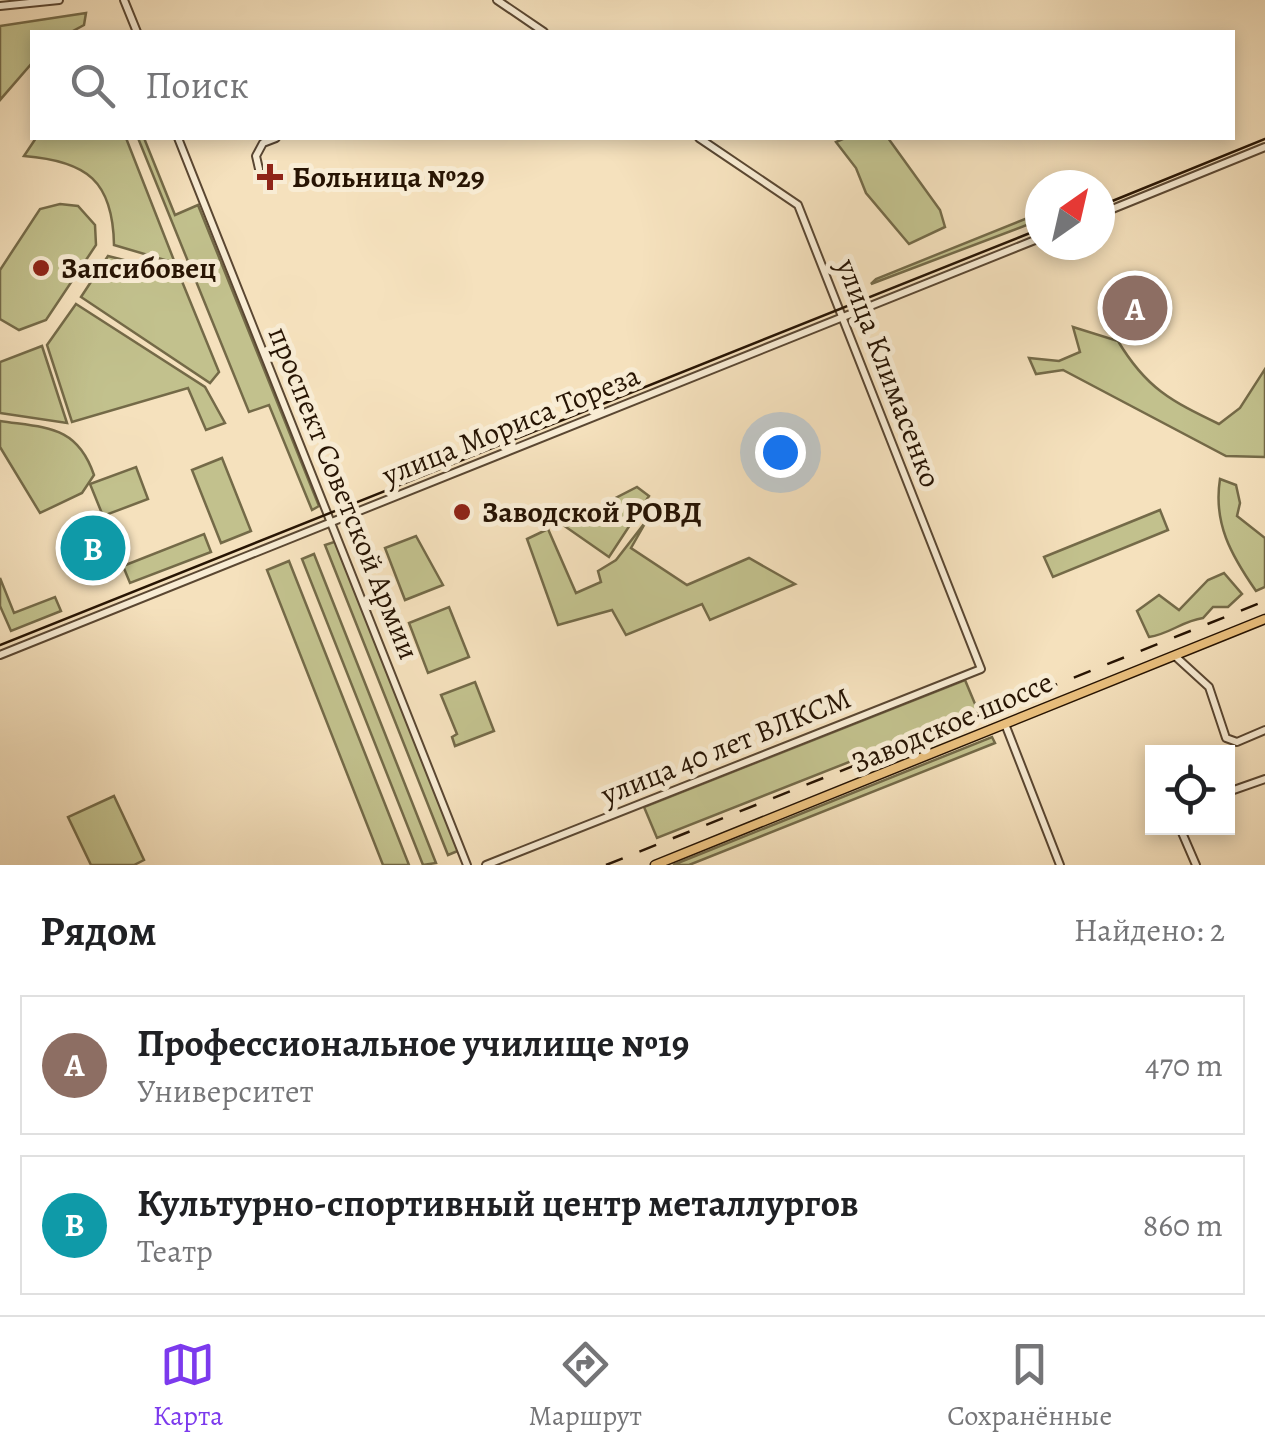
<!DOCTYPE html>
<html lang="ru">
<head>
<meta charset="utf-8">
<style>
  body { margin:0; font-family:Alegreya,serif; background:#f2f2f2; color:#202124 }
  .controls { position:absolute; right:30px; bottom:30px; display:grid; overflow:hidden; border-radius:0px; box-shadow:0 5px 15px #0003 }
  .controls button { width:90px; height:90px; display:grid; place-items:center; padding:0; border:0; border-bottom:2px solid #e0e0e0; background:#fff; color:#202124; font:50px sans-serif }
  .compass { position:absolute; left:1025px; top:170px; width:90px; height:90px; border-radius:50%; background:#fff; box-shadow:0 5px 15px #0003; rotate:34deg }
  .you { position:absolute; left:780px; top:452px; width:35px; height:35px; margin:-25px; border:8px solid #fff; border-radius:50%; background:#1a73e8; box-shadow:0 0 0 15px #1a73e833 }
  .badge { display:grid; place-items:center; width:65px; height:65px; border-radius:50%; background:#7c3aed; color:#fff; font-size:32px; font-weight:700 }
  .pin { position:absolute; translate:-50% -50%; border:5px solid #fff; box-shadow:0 2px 10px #0006 }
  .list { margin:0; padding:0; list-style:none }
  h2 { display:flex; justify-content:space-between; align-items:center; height:130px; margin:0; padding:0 40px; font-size:42px }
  h2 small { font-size:32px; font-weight:400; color:#757577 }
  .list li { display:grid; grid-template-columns:65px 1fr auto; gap:30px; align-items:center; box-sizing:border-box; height:140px; margin:0 20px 20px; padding:0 20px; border:2px solid #e0e0e0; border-radius:0px }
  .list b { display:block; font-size:38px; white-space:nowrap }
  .list p { margin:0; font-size:32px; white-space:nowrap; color:#757577 }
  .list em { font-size:32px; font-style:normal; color:#757577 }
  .icon { flex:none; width:55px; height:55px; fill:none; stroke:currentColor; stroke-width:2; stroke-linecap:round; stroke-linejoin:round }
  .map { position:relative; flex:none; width:1265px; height:865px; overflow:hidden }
  .search { position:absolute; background:#fff; box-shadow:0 5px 15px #0003; left:30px; right:30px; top:30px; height:110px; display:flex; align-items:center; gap:25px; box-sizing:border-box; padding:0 35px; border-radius:0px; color:#757577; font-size:38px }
  .sheet { height:450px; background:#fff }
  nav { display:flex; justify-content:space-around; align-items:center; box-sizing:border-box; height:140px; border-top:2px solid #e0e0e0; background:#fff; font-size:28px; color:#757577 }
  nav a { display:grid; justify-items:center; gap:5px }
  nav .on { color:#7c3aed }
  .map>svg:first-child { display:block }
</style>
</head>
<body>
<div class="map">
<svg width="1265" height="865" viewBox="0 0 1265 865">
  <rect width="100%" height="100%" fill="#f5e1bd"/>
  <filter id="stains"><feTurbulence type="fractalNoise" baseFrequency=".002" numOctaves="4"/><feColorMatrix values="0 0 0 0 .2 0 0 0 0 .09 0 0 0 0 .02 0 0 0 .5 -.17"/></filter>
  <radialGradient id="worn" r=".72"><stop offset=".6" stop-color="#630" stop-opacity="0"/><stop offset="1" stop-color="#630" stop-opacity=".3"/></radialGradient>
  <g fill="#c2c18d" stroke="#746a48" stroke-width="2.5">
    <polygon points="86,13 84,25 71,32 32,32 32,63 0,100 0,26"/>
    <path d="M36,138H126L175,263L114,245C113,181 87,161 24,156Z"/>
    <polygon points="138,138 144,138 175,215 198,205 319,506 312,510 269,405 249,412"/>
    <polygon points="845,138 888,138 940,210 945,227 909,244 866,193 856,168 836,142"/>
    <polygon points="60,204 78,206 95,225 96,245 46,320 19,330 0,319 0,270 40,209"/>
    <polygon points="1040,213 1040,220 871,284 876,279"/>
    <polygon points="108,256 179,274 219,372 210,383 81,297"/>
    <polygon points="76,304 205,387 225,423 206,430 188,388 72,422 47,345"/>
    <path d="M1073,327L1118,341C1146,388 1171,401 1219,424L1240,408L1265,369V457L1226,456L1063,370L1036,374L1029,358L1059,361L1080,352Z"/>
    <polygon points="42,346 67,423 0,413 0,362"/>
    <path d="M0,421C46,428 77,425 94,475L82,493L40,513L0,447Z"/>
    <polygon points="222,458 251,531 221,543 192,470"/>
    <polygon points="136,467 148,499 103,516 90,484"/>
    <path d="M1220,479L1236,485L1240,503L1237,516L1265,538V587L1256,591C1231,555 1213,523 1220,479Z"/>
    <polygon points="637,487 649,496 609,557 563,525"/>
    <polygon points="1160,510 1168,530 1053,577 1044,557"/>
    <polygon points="647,520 631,548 687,585 749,558 795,584 710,620 702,604 626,635 612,610 558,625 527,539 548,529 576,593 601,582 598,571 616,560"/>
    <polygon points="204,534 211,552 130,583 123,566"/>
    <polygon points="416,536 443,585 405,600 385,548"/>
    <polygon points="337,541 460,850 448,855 325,545"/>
    <polygon points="314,554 436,863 423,865 302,559"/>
    <polygon points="289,561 409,865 383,865 267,570"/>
    <path d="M1224,573L1242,594L1228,607H1213L1203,618C1182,621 1170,634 1149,637L1137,611L1159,595L1179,610L1208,580Z"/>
    <polygon points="0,578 14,613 55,597 61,611 11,631 0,606"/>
    <polygon points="449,607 469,657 428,673 409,623"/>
    <polygon points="965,680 978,711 657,838 644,807"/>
    <polygon points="475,682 494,731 455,746 452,737 457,734 441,695"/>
    <polygon points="992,737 995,743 689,865 673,865"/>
    <polygon points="114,796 144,860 134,865 91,865 68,817"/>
  </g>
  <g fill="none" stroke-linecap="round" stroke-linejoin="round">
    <g stroke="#5a4732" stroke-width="10">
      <g id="minor">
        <polyline points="124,0 137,32"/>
        <polyline points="497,0 544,32"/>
        <polyline points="0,6 59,0"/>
        <polyline points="178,138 467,865"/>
        <polyline points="259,169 256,156 263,143 276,138"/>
        <polyline points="1100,214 1265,147"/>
        <polyline points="0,655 1040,238"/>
        <polyline points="1175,656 1209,687 1226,738 1237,742 1265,730"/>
        <polyline points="1005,724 1060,865"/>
        <polyline points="1228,792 1265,779"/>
        <polyline points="1180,828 1196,865"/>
        <polyline points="486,865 981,669 798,205 699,138"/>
      </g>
    </g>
    <g stroke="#271403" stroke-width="11">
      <polyline id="major" points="655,865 1265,619"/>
    </g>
    <use href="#minor" stroke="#f8ecd4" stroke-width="6"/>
    <use href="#major" stroke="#eac07e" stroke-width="8"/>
    <g stroke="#271403" stroke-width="2.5">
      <polyline points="1100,206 1265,139"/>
      <polyline points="0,645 1040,229"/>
    </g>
    <polyline stroke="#271403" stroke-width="2.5" stroke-dasharray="18 18" stroke-linecap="butt" points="606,865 1265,601"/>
  </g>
  <g fill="#8f2418" stroke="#f8ecd4" stroke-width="4">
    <path d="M265 162h10v10h10v10h-10v10h-10v-10h-10v-10h10z"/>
    <circle cx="41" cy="268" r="10"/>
    <circle cx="462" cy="512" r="10"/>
  </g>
  <g text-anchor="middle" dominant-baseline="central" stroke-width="10" stroke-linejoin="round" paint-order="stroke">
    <g font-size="30" font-weight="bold" fill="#271403" stroke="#f8ecd4" text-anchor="start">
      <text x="292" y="177">Больница №29</text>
      <text x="61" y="268">Запсибовец</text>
      <text x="482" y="512">Заводской РОВД</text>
    </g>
    <g font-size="30" fill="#271403" stroke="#f8ecd4">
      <text transform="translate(889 373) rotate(69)">улица Климасенко</text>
      <text transform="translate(511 425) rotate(-22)">улица Мориса Тореза</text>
      <text transform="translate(344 493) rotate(68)">проспект Советской Армии</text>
      <text transform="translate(952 722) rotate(-23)">Заводское шоссе</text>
      <text transform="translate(726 746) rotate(-22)">улица 40 лет ВЛКСМ</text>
    </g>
  </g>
  <rect width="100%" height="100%" filter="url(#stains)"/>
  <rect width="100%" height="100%" fill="url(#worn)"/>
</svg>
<div class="controls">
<button><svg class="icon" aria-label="locate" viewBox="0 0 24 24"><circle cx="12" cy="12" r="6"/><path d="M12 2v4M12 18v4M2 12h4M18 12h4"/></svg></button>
</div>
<svg class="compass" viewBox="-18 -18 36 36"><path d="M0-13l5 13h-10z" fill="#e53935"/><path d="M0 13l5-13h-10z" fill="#757577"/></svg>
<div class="you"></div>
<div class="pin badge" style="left:1135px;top:308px;background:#8d6e63">A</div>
<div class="pin badge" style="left:93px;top:548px;background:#0f9aa8">B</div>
<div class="search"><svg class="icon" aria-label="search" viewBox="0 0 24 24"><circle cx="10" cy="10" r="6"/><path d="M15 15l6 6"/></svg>Поиск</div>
</div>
<section class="sheet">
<h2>Рядом<small>Найдено: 2</small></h2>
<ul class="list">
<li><span class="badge" style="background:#8d6e63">A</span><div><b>Профессиональное училище №19</b><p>Университет</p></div><em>470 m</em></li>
<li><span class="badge" style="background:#0f9aa8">B</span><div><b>Культурно-спортивный центр металлургов</b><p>Театр</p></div><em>860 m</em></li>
</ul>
</section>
<nav>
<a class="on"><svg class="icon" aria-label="map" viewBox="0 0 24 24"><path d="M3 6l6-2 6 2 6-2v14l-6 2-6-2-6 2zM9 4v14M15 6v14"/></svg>Карта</a>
<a><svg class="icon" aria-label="directions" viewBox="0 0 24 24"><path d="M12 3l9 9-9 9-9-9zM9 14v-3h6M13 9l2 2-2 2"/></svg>Маршрут</a>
<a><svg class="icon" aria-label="saved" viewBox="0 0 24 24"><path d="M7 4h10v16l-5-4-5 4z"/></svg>Сохранённые</a>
</nav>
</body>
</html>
